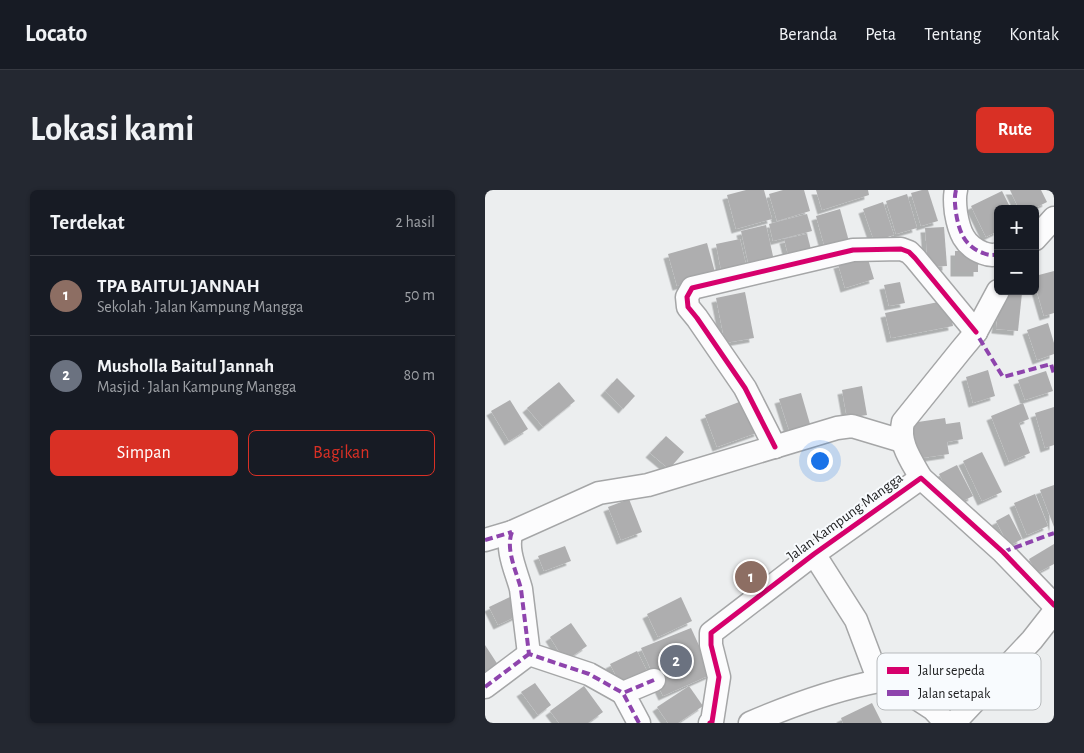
<!DOCTYPE html>
<html lang="id">
<head>
<meta charset="utf-8">
<style>
  body { margin:0; font-family:"Alegreya Sans",sans-serif; background:#242831; color:#f1f3f6 }
  .controls { position:absolute; right:15px; top:15px; display:grid; overflow:hidden; border-radius:8px; box-shadow:0 1px 4px #0004 }
  .controls button { width:45px; height:45px; display:grid; place-items:center; padding:0; border:0; border-bottom:1px solid #363941; background:#171b24; color:#f1f3f6; font:25px sans-serif }
  .you { position:absolute; left:334px; top:270px; width:18px; height:18px; margin:-12px; border:4px solid #fff; border-radius:50%; background:#1a73e8; box-shadow:0 0 0 8px #1a73e833 }
  .badge { display:grid; place-items:center; width:32px; height:32px; border-radius:50%; background:#d93025; color:#fff; font-size:16px; font-weight:700 }
  .pin { position:absolute; translate:-50% -50%; border:2px solid #fff; box-shadow:0 1px 5px #0006 }
  .list { margin:0; padding:0; list-style:none }
  h2 { display:flex; justify-content:space-between; align-items:center; height:65px; margin:0; padding:0 20px; font-size:21px }
  h2 small { font-size:16px; font-weight:400; color:#9ea1a6 }
  .list li { display:grid; grid-template-columns:32px 1fr auto; gap:15px; align-items:center; box-sizing:border-box; height:80px; padding:0 20px; border-top:1px solid #363941 }
  .list b { display:block; font-size:19px; white-space:nowrap }
  .list p { margin:0; font-size:16px; white-space:nowrap; color:#9ea1a6 }
  .list em { font-size:16px; font-style:normal; color:#9ea1a6 }
  .actions { display:flex; gap:10px; padding:15px 20px }
  .actions a { flex:1; padding:11px 0; border:1px solid #d93025; border-radius:8px; text-align:center; font-size:18px; color:#d93025 }
  .actions .main { background:#d93025; color:#fff }
  .map { position:relative; flex:none; width:569px; height:533px; overflow:hidden; border-radius:8px }
  header { display:flex; align-items:center; gap:30px; box-sizing:border-box; height:70px; padding:0 25px; background:#171b24; border-bottom:1px solid #363941 }
  header strong { font-size:24px }
  nav { display:flex; gap:28px; margin-inline-start:auto; font-size:18px }
  .intro { display:flex; align-items:center; justify-content:space-between; box-sizing:border-box; height:120px; padding:0 30px }
  h1 { margin:0; font-size:35px }
  .button { padding:12px 22px; border-radius:8px; background:#d93025; color:#fff; font-size:18px; font-weight:700 }
  main { display:flex; gap:30px; padding:0 30px }
  aside { flex:1; background:#171b24; border-radius:8px; box-shadow:0 1px 4px #0004 }
  .map>svg:first-child { display:block }
</style>
</head>
<body>
<header>
<strong>Locato</strong>
<nav><a>Beranda</a><a>Peta</a><a>Tentang</a><a>Kontak</a></nav>
</header>
<div class="intro"><h1>Lokasi kami</h1><a class="button">Rute</a></div>
<main>
<aside>
<h2>Terdekat<small>2 hasil</small></h2>
<ul class="list">
<li><span class="badge" style="background:#8d6e63">1</span><div><b>TPA BAITUL JANNAH</b><p>Sekolah · Jalan Kampung Mangga</p></div><em>50 m</em></li>
<li><span class="badge" style="background:#6b7280">2</span><div><b>Musholla Baitul Jannah</b><p>Masjid · Jalan Kampung Mangga</p></div><em>80 m</em></li>
</ul>
<div class="actions"><a class="main">Simpan</a><a>Bagikan</a></div>
</aside>
<div class="map">
<svg width="569" height="533" viewBox="0 0 569 533">
  <defs>
    <filter id="shadow"><feDropShadow dx="-4.5" dy="4.5" stdDeviation="0" flood-color="#0004"/></filter>
  </defs>
  <rect width="100%" height="100%" fill="#eceeef"/>
  <g fill="#aeaeaf" filter="url(#shadow)">
    <polygon points="261,0 279,0 287,29 251,39 242,5"/>
    <polygon points="298,0 319,0 325,21 292,31 284,4"/>
    <polygon points="331,0 383,0 384,5 337,20"/>
    <polygon points="437,0 443,0 453,31 436,36 426,3"/>
    <polygon points="525,0 556,0 562,12 548,19 534,19"/>
    <polygon points="517,1 526,19 513,19 513,41 501,47 486,16"/>
    <polygon points="422,4 432,38 411,44 401,11"/>
    <polygon points="398,12 409,45 389,51 378,19"/>
    <polygon points="355,19 365,55 341,62 331,26"/>
    <polygon points="322,24 327,41 288,51 284,34"/>
    <polygon points="281,35 290,75 265,81 256,41"/>
    <polygon points="459,37 462,76 443,77 440,38"/>
    <polygon points="322,44 328,67 305,72 299,49"/>
    <polygon points="255,49 262,79 237,85 231,54"/>
    <polygon points="222,53 231,86 192,96 183,64"/>
    <rect x="470" y="61" width="23" height="21"/>
    <polygon points="382,66 389,89 360,98 353,74"/>
    <polygon points="569,81 569,123 559,126 550,95 550,86"/>
    <polygon points="415,92 420,113 404,116 399,95"/>
    <polygon points="516,101 537,103 533,141 511,139"/>
    <polygon points="260,102 269,148 240,153 231,108"/>
    <polygon points="463,110 468,136 406,148 400,123"/>
    <polygon points="563,133 569,153 569,164 552,170 542,140"/>
    <polygon points="503,180 510,206 488,213 481,187"/>
    <polygon points="561,181 568,201 540,210 533,190"/>
    <polygon points="132,188 150,206 138,219 120,201"/>
    <polygon points="74,192 90,211 58,237 42,218"/>
    <polygon points="377,196 382,225 362,228 357,200"/>
    <polygon points="316,203 325,234 304,240 294,209"/>
    <polygon points="262,209 274,242 232,257 220,225"/>
    <polygon points="25,210 43,239 24,251 6,221"/>
    <polygon points="538,213 544,229 534,233 545,263 524,272 506,226"/>
    <polygon points="569,217 569,255 560,258 550,223"/>
    <polygon points="460,228 461,234 475,232 478,249 462,252 464,264 431,269 426,233"/>
    <polygon points="181,246 199,262 184,279 165,263"/>
    <polygon points="497,262 517,302 497,311 478,271"/>
    <polygon points="472,275 488,306 470,315 454,284"/>
    <polygon points="569,295 569,337 555,300"/>
    <polygon points="550,304 563,336 542,345 529,313"/>
    <polygon points="144,309 157,342 136,350 123,317"/>
    <polygon points="524,324 537,349 524,356 511,331"/>
    <polygon points="569,354 569,374 552,383 544,369"/>
    <polygon points="80,356 86,371 59,381 53,366"/>
    <polygon points="27,406 36,424 13,435 4,417"/>
    <polygon points="196,407 207,431 173,447 162,424"/>
    <polygon points="86,433 102,456 80,471 65,447"/>
    <polygon points="206,438 227,484 178,506 156,458"/>
    <polygon points="0,455 17,481 0,492"/>
    <polygon points="152,461 162,481 135,494 125,474"/>
    <polygon points="50,493 66,515 53,525 36,502"/>
    <polygon points="99,496 118,522 103,533 74,533 65,521"/>
    <polygon points="204,496 218,516 193,533 183,533 172,517"/>
    <polygon points="387,513 397,533 358,533 356,528"/>
  </g>
  <g fill="none" stroke-linecap="round" stroke-linejoin="round">
    <g stroke="#a5a6a7" stroke-width="25">
      <g id="street">
        <path d="M471,0C469,8 470,15 471,23C474,41 479,56 498,63C503,65 507,66 513,64"/>
        <polyline points="550,49 569,28"/>
        <polyline points="290,257 260,198 212,128 203,117 202,107 207,98 368,60 416,59 424,62 430,68 491,142"/>
        <path d="M436,288C426,270 413,253 418,232L476,160L491,142L513,101"/>
        <path d="M27,342C20,359 32,383 36,399L44,464L104,484L138,503"/>
        <polyline points="0,350 27,342 114,303 163,295 352,238 367,236 417,251"/>
        <polyline points="329,364 371,430 394,491 428,506 448,519 461,533"/>
        <polyline points="0,497 44,464"/>
        <polyline points="154,533 138,503 169,490"/>
        <polyline points="225,533 227,532 234,487 226,455 226,443 329,364 436,288 518,362 569,415"/>
        <path d="M265,533C307,515 348,500 394,491"/>
        <polyline points="469,533 547,450 569,422"/>
      </g>
    </g>
    <use href="#street" stroke="#fcfcfd" stroke-width="22"/>
    <g stroke="#8e44ad" stroke-width="4" stroke-dasharray="8 4" stroke-linecap="butt">
      <path d="M471,0C469,8 470,15 471,23C474,41 479,56 498,63C503,65 507,66 513,64"/>
      <polyline points="488,138 518,187 566,174 569,184"/>
      <path d="M27,342C20,359 32,383 36,399L44,464L104,484L138,503"/>
      <polyline points="0,350 27,342"/>
      <polyline points="518,362 569,343"/>
      <polyline points="0,497 44,464"/>
      <polyline points="154,533 138,503 169,490"/>
    </g>
    <g stroke="#f8fbfe" stroke-width="8">
      <g id="cycleway">
        <polyline points="290,257 260,198 212,128 203,117 202,107 207,98 368,60 416,59 424,62 430,68 491,142"/>
        <polyline points="225,533 227,532 234,487 226,455 226,443 329,364 436,288 518,362 569,415"/>
      </g>
    </g>
    <use href="#cycleway" stroke="#d6006c" stroke-width="5"/>
  </g>
  <g text-anchor="middle" dominant-baseline="central" stroke-width="4" stroke-linejoin="round" paint-order="stroke">
    <g font-size="15" fill="#202122" stroke="#f8fbfe">
      <text transform="translate(360 327) rotate(-36)">Jalan Kampung Mangga</text>
    </g>
  </g>
  <rect x="392" y="463" width="164" height="57" rx="8" fill="#f8fbfe" stroke="#b7babc" stroke-width="1"/>
  <rect x="402" y="477" width="22" height="7" fill="#d6006c"/>
  <rect x="402" y="500" width="22" height="6" fill="#8e44ad"/>
  <g font-size="14" fill="#202122">
    <text x="433" y="485">Jalur sepeda</text>
    <text x="433" y="508">Jalan setapak</text>
  </g>
</svg>
<div class="controls">
<button>+</button>
<button>−</button>
</div>
<div class="you"></div>
<div class="pin badge" style="left:266px;top:387px;background:#8d6e63">1</div>
<div class="pin badge" style="left:191px;top:471px;background:#6b7280">2</div>
</div>
</main>
</body>
</html>
